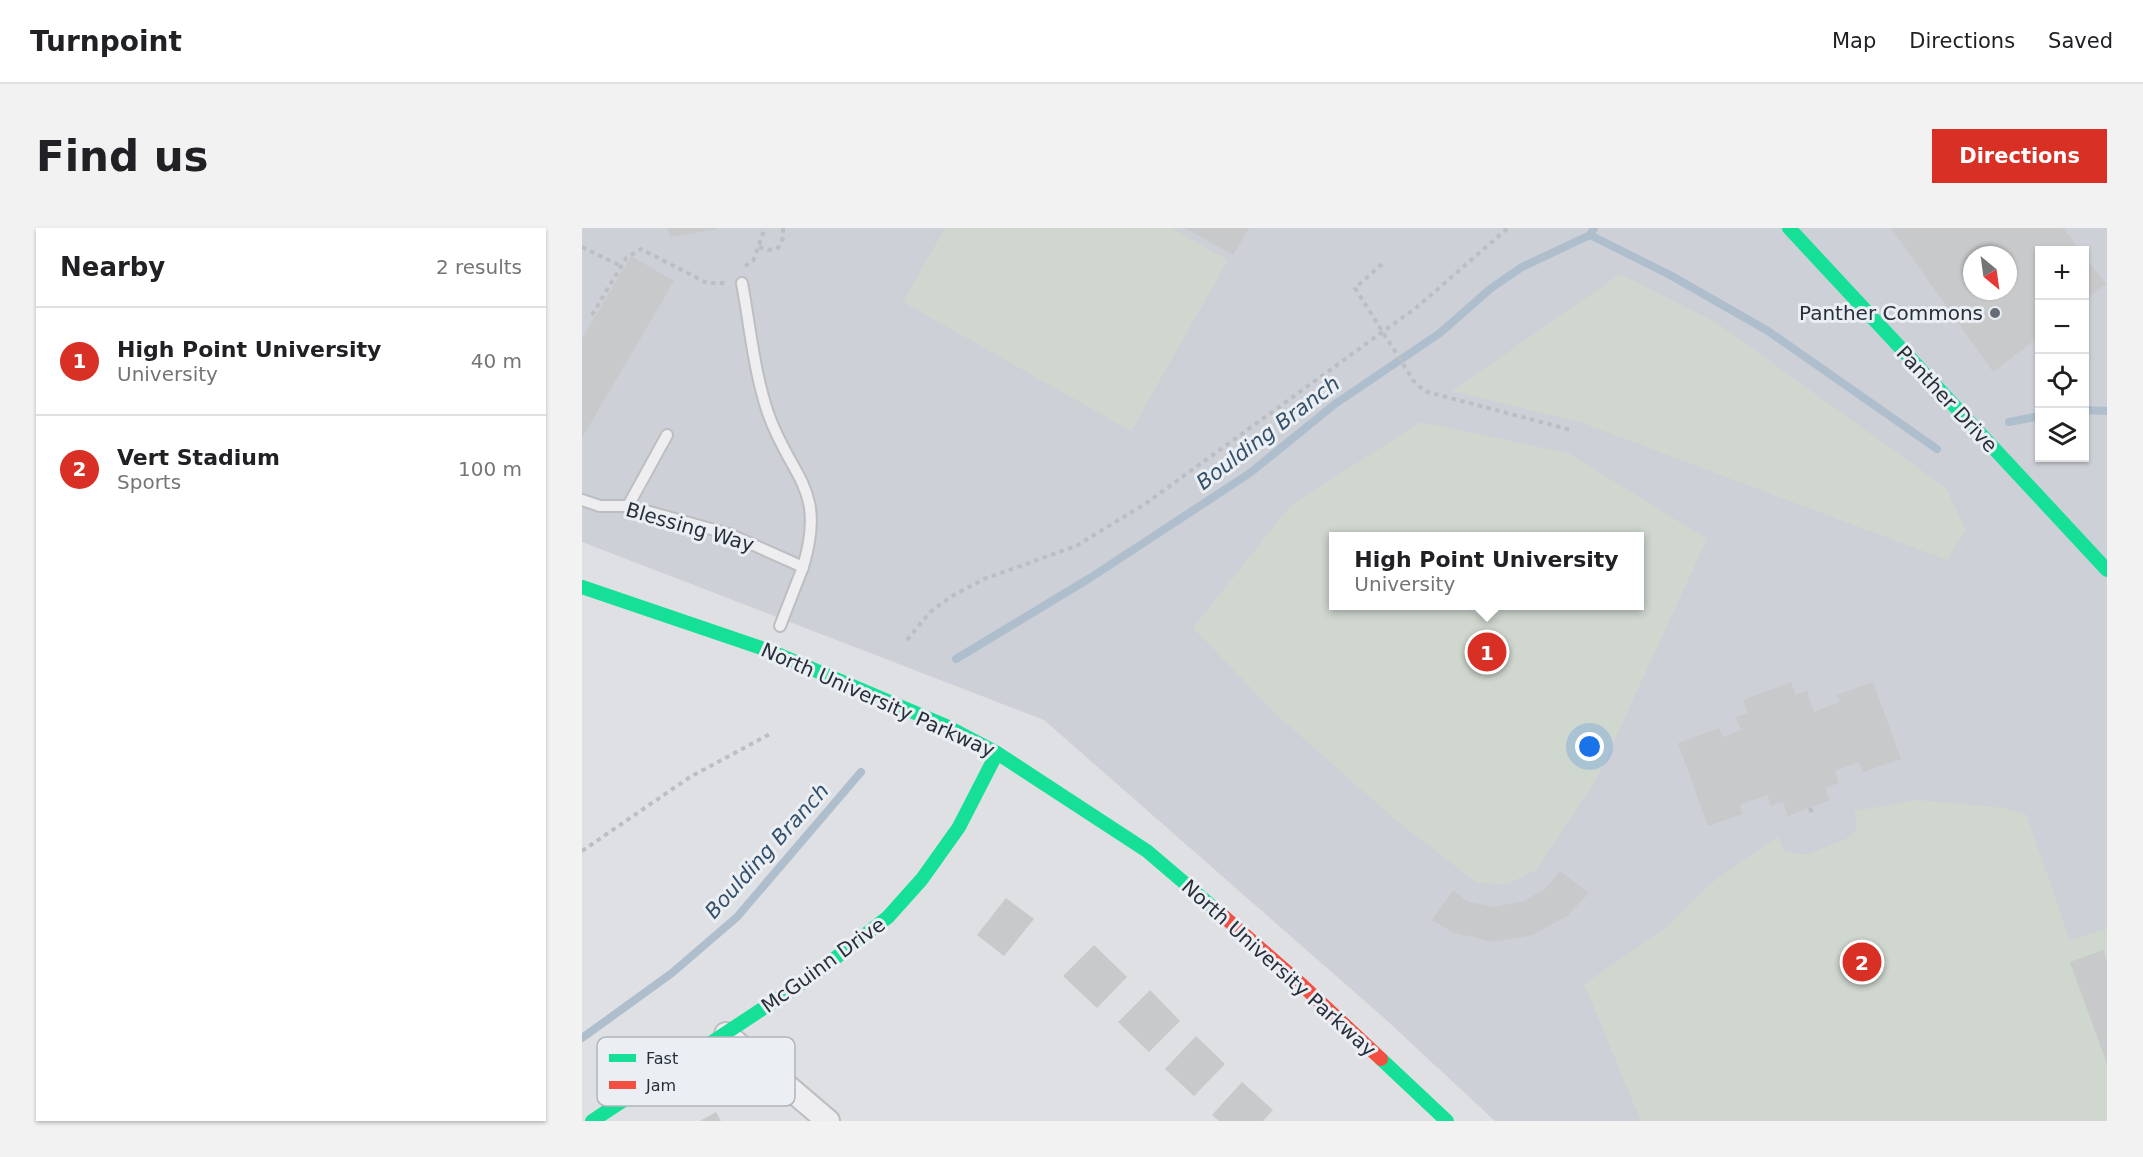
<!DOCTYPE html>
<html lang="en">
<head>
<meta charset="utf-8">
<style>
  body { margin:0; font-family:"DejaVu Sans",sans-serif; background:#f2f2f2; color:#202124 }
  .controls { position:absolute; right:18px; top:18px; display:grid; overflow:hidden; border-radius:0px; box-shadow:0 2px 4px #0004 }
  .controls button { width:54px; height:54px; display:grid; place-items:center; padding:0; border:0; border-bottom:2px solid #e0e0e0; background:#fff; color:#202124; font:30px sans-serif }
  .compass { position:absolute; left:1381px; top:18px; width:54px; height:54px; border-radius:50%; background:#fff; box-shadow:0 2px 4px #0004; rotate:151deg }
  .you { position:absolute; left:1008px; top:519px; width:21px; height:21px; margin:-15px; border:4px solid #fff; border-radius:50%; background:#1a73e8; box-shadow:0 0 0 9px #1a73e833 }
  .badge { display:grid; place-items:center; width:39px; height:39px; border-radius:50%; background:#d93025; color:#fff; font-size:20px; font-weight:700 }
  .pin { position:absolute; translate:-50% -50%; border:3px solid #fff; box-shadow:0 2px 6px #0006 }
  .popup { position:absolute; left:747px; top:304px; width:315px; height:78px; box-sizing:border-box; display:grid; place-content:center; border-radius:0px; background:#fff; filter:drop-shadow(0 2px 4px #0005); font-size:20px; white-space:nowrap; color:#757577 }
  .popup b { font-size:22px; color:#202124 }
  .popup::after { content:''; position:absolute; left:50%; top:100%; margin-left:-12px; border:12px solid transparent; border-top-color:#fff }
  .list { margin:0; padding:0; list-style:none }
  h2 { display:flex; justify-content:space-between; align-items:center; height:78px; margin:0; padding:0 24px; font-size:26px }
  h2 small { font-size:20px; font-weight:400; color:#757577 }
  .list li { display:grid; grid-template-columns:39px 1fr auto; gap:18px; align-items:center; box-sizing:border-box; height:108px; padding:0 24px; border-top:2px solid #e0e0e0 }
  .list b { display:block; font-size:22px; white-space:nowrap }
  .list p { margin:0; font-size:20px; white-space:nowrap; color:#757577 }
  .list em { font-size:20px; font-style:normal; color:#757577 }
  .icon { flex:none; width:33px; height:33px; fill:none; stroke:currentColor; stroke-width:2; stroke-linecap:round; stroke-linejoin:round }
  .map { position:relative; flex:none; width:1525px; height:893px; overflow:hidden; border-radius:0px }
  header { display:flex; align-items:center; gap:36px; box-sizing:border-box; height:84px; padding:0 30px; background:#fff; border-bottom:2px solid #e0e0e0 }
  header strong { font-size:28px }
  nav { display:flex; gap:33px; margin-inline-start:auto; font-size:21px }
  .intro { display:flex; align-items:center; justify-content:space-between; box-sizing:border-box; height:144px; padding:0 36px }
  h1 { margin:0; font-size:42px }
  .button { padding:15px 27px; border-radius:0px; background:#d93025; color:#fff; font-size:21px; font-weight:700 }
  main { display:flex; gap:36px; padding:0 36px }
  aside { flex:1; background:#fff; border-radius:0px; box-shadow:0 2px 4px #0004 }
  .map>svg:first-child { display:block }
</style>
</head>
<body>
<header>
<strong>Turnpoint</strong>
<nav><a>Map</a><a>Directions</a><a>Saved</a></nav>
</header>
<div class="intro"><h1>Find us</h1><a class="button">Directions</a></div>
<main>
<aside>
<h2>Nearby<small>2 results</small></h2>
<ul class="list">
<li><span class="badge">1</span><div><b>High Point University</b><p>University</p></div><em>40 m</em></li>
<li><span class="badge">2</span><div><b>Vert Stadium</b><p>Sports</p></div><em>100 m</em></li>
</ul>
</aside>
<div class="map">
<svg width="1525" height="893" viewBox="0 0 1525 893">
  <rect width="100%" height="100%" fill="#dee0e3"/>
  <path fill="#cdd0d6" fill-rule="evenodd" d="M0,0H1525V893H913L801,789L462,492L0,314ZM1458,22H1502V230H1458ZM1390,27H1426V63H1390ZM752,308H1058V378H752Z"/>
  <g fill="#cfd7cf" fill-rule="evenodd">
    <polygon points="363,0 589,0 646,32 549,203 321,74"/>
    <polygon points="1038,46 1135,95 1364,260 1384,302 1365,332 998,194 870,163"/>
    <path d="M839,194L986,225L1125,311L1015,550L953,643L925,656L895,655L815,593L695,487L611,400L709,277ZM752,308H1058V378H752Z"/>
    <polygon points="1336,572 1422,580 1444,586 1488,712 1525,700 1525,893 1059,893 1002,756 1081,702 1133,652 1196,609 1202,623 1224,627 1268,609 1275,599 1272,583"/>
  </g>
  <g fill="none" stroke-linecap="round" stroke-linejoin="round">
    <g stroke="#aebecd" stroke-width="8">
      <polyline points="1008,7 1088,47 1186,103 1355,221"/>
      <polyline points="1502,182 1525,183"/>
      <polyline points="1427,194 1458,188"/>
      <polyline points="374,431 508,350 668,245 753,176 858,105 908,61 940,39 1008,7 1012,0"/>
      <polyline points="0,810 90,745 155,689 279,544"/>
    </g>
  </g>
  <g fill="#c7c9cb" fill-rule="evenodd">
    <polygon points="86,0 135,0 135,1 87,9"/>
    <polygon points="603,0 667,0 651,27"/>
    <path d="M1309,0H1481L1498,22H1458V108L1411,144ZM1390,27H1426V63H1390Z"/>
    <polygon points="49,28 92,53 0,210 0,111"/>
    <polygon points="1502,28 1524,56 1502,73"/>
    <polygon points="1209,454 1214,467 1225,463 1232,484 1258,474 1255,467 1291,454 1319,531 1281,544 1277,534 1253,543 1257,555 1243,560 1248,572 1206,588 1201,574 1189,578 1185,567 1158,577 1161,586 1126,598 1096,515 1137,500 1141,509 1159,502 1154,489 1166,485 1161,472"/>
    <polygon points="978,643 1007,665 985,688 951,707 912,714 872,705 850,692 871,662 886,674 912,679 942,673 964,660"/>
    <polygon points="424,670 452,691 422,728 395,707"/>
    <polygon points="512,717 545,749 515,780 481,748"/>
    <polygon points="1521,722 1525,734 1525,836 1488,734"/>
    <polygon points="568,762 598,793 567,824 536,794"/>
    <polygon points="614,808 643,836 612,868 583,841"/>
    <polygon points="660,854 691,882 681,893 637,893 630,887"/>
    <polygon points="134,884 139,893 118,893"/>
  </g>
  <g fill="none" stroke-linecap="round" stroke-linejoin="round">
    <g stroke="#bcbec1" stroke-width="14">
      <g id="lane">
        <path d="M160,55C168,98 172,144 186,185C209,251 245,259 221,339"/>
        <polyline points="0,272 18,278 46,278 147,306 221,339 198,398"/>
        <polyline points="46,278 85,207"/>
      </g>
    </g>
    <g stroke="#bcbec1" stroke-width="26">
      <polyline id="street" points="144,806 246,893"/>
    </g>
    <g stroke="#bcbfc2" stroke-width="4" stroke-dasharray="4.5 4.5" stroke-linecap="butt">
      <polyline points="0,19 39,38"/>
      <polyline points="177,19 186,22 196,20 201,10 201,0"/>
      <polyline points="800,36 773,60 831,152 842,163 989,202"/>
      <polyline points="163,38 171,33 183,0"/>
      <polyline points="10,87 44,30 59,21 125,55 143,55"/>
      <polyline points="325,412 348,384 370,368 402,351 494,318 563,276 835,79 926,0"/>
      <polyline points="1228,580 1231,587"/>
      <polyline points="0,623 108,549 188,506"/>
    </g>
    <use href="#lane" stroke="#eeeef0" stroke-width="10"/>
    <use href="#street" stroke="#eeeef0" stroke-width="22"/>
    <g stroke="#16e098" stroke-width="14">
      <polyline points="1207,0 1525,342"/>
      <polyline points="0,359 188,423 364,498 415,525 565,623 640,687"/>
      <polyline points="799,831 865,893"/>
      <polyline points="10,893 229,749 306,689 340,651 377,599 415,525"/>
    </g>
    <polyline stroke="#f24e42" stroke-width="14" points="640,687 720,757 799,831"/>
  </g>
  <circle fill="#676d76" stroke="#ebeff3" stroke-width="2" cx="1413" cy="85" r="6"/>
  <g text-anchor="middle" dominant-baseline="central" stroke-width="6" stroke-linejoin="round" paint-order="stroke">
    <g font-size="20" fill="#272f3b" stroke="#ebeff3" text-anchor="end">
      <text x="1401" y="85">Panther Commons</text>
    </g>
    <g font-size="20" fill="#272f3b" stroke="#ebeff3">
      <text transform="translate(1365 171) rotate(47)">Panther Drive</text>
      <text transform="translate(108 299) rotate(16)">Blessing Way</text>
      <text transform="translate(296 472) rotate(24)">North University Parkway</text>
      <text transform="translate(241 737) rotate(-36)">McGuinn Drive</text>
      <text transform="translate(697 740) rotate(42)">North University Parkway</text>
    </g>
    <g font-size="21" font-style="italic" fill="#34506b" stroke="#ebeff3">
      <text transform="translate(686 205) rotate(-37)">Boulding Branch</text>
      <text transform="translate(185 623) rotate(-48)">Boulding Branch</text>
    </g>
  </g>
  <rect x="15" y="809" width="198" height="69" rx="9" fill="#ebeff3" stroke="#b0b5bc" stroke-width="1.5"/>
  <rect x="27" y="826" width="27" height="8" fill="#16e098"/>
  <rect x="27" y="853" width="27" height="8" fill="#f24e42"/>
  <g font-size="16" fill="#272f3b">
    <text x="64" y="836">Fast</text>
    <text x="64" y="863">Jam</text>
  </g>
</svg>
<div class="controls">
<button>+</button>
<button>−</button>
<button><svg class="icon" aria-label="locate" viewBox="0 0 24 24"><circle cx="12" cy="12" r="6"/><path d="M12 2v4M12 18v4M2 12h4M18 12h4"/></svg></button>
<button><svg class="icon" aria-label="layers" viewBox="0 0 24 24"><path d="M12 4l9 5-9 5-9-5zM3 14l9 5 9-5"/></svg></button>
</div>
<svg class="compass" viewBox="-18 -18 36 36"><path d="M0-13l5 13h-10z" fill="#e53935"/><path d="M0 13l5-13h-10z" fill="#757577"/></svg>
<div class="you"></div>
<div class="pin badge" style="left:905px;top:424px">1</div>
<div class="popup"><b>High Point University</b>University</div>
<div class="pin badge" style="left:1280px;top:734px">2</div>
</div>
</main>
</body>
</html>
